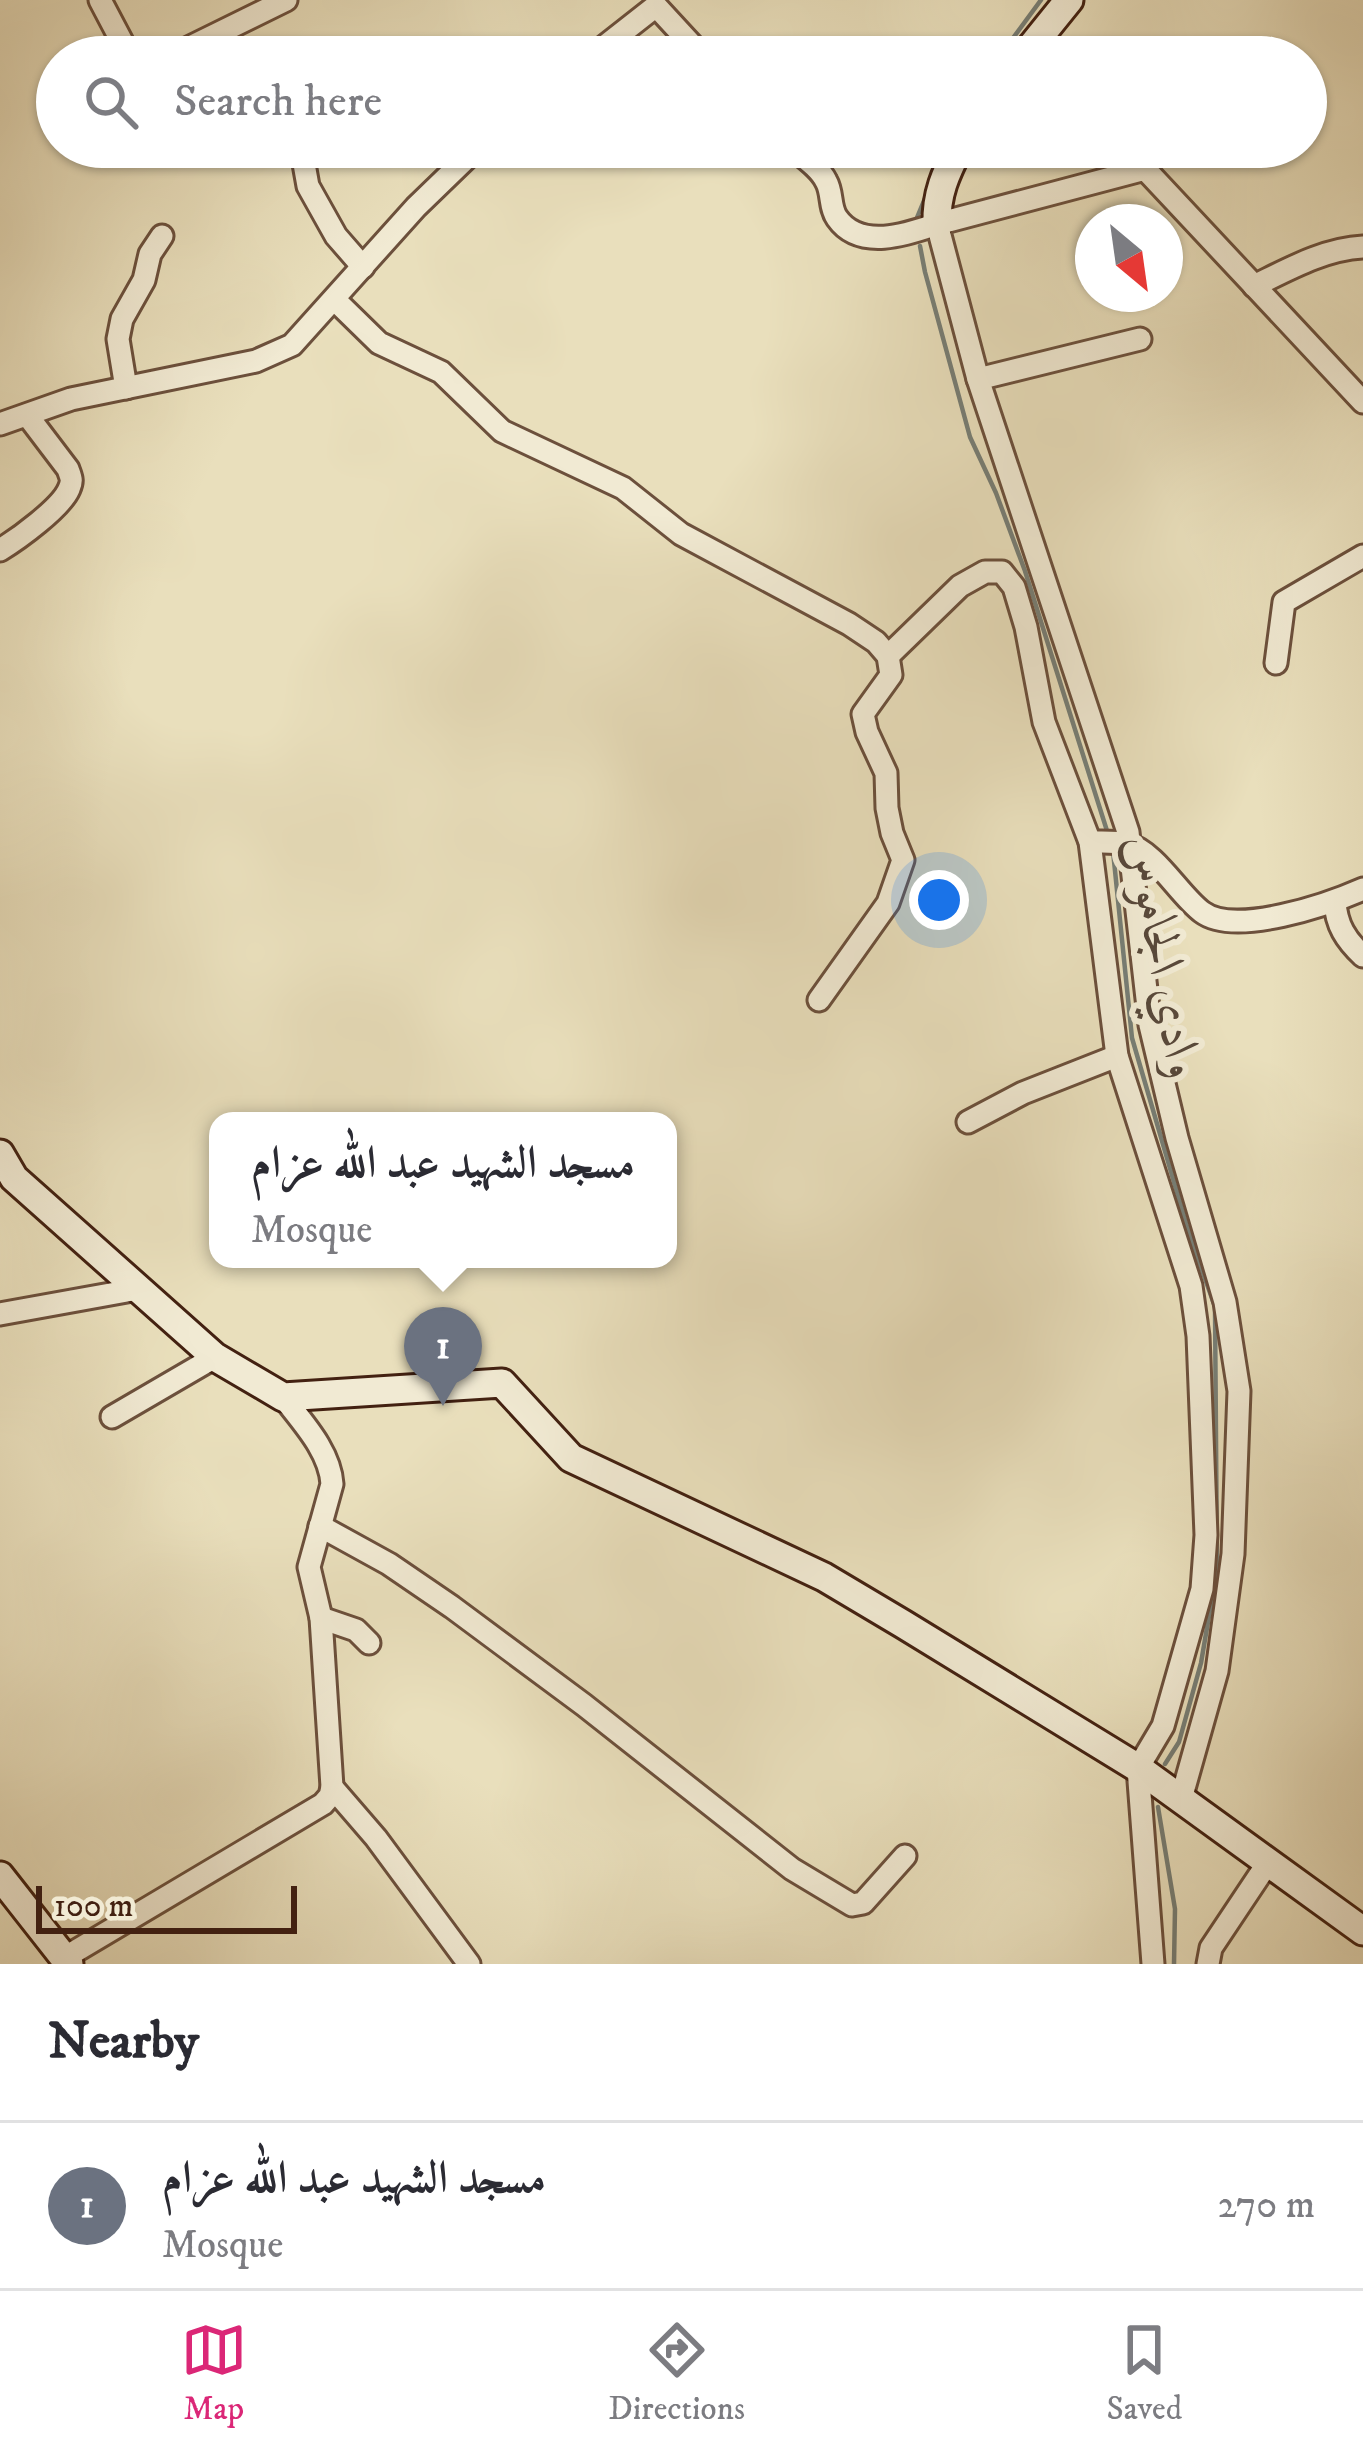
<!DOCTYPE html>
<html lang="en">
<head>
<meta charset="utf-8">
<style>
  body { margin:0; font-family:"IM FELL DW Pica",Amiri,serif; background:#f2f2f3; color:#2b2b33 }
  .compass { position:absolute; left:1075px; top:204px; width:108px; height:108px; border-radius:50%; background:#fff; box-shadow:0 3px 9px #0004; rotate:151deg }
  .scale { position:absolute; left:36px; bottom:30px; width:261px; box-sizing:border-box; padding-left:12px; border:6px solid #432111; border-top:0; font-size:33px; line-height:42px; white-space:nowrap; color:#432111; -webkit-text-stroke:9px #f1ead3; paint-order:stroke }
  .you { position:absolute; left:939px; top:900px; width:42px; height:42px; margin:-30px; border:9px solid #fff; border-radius:50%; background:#1a73e8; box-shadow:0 0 0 18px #1a73e833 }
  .badge { display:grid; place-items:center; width:78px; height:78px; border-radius:50%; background:#db2777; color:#fff; font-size:39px; font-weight:700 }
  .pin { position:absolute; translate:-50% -99px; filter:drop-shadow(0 3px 6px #0008) }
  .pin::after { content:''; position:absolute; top:63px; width:42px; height:36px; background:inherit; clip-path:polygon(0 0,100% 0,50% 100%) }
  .popup { position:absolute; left:209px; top:1112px; width:468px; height:156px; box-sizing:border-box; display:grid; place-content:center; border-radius:24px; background:#fff; filter:drop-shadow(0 3px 9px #0005); font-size:39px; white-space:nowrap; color:#7c7c81 }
  .popup b { font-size:45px; color:#2b2b33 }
  .popup::after { content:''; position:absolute; left:50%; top:100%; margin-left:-24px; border:24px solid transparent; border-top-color:#fff }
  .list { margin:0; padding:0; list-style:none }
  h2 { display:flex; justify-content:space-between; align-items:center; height:156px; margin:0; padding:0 48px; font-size:51px }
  h2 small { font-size:39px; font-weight:400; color:#7c7c81 }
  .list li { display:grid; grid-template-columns:78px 1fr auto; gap:36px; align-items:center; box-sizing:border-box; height:168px; padding:0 48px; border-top:3px solid #e1e1e2 }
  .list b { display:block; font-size:45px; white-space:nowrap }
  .list p { margin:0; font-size:39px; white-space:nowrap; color:#7c7c81 }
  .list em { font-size:39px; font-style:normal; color:#7c7c81 }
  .icon { flex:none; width:66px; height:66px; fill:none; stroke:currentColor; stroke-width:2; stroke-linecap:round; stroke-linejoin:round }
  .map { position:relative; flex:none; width:1363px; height:1964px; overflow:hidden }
  .search { position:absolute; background:#fff; box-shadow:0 3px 9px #0004; left:36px; right:36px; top:36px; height:132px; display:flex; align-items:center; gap:30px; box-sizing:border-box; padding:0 42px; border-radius:66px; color:#7c7c81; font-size:45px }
  .sheet { height:324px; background:#fff }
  nav { display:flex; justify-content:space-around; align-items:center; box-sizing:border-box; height:168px; border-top:3px solid #e1e1e2; background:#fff; font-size:33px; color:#7c7c81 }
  nav a { display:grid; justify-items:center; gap:6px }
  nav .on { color:#db2777 }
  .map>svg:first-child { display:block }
</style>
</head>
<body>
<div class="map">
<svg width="1363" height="1964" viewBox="0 0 1363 1964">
  <rect width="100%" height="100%" fill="#e9dfbc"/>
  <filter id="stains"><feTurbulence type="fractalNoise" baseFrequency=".00167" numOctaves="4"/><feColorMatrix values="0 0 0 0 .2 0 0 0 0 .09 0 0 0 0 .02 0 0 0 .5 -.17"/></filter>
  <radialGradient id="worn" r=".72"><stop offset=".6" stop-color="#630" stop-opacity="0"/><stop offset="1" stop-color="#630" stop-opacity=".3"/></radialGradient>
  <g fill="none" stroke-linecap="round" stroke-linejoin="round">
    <g stroke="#777e75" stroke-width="4.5">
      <polyline points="999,57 1041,0"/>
      <polyline points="916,220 928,191"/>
      <polyline points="920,246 925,272 970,437 996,493 1025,571 1108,834"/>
      <polyline points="1113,851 1132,1038 1188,1230 1215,1307 1217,1569 1201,1663 1179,1742 1165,1764"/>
      <polyline points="1158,1807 1175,1909 1174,1964"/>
    </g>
    <g stroke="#6c503c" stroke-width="27">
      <g id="street">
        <polyline points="100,0 130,57"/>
        <polyline points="170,57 286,0"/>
        <polyline points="591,57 656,6 703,57"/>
        <polyline points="301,147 308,186 336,236 363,267"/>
        <path d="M791,147C803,157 819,167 826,181C833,193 829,207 837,218C860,251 908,234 937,224L1145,169L1363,402"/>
        <polyline points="937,224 978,379 1128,832 1150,1025 1177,1138 1225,1302 1239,1391 1233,1554 1217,1671 1181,1799"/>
        <path d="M1254,286C1289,269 1324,249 1363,247"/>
        <polyline points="335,300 379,343 441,372 502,431 623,488 681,534 849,624 876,642 888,656 891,675 863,714 867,732 886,773 887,808 892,833 903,860 888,903 819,1000"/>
        <polyline points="978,379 1140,339"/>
        <polyline points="126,388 118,339 122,319 144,280 150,254 162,236"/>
        <polyline points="0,424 71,399 256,361 292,345 416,207 478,147"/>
        <path d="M0,550C18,539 61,508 69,489C73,480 71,478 68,469L27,415"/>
        <polyline points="888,656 960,586 985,572 1002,572 1014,587 1026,627 1044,722 1090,842 1117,1056 1191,1286 1198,1336 1206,1535 1202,1589 1163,1726 1138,1768 1153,1964"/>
        <polyline points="1276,663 1284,602 1363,556"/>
        <path d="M1090,842C1101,842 1116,841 1127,844C1156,852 1179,895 1202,912C1235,937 1329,904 1363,889"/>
        <path d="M1335,901C1336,925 1346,940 1363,956"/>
        <polyline points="968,1122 1023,1093 1117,1056"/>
        <polyline points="0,1314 138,1289"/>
        <polyline points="112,1417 215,1357"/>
        <polyline points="320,1526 389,1564 452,1607 584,1705 792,1869 852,1905 863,1903 905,1856"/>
        <polyline points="321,1618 356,1630 369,1643"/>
        <polyline points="332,1787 376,1838 469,1964"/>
        <path d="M64,1958L323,1804L330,1796L332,1787L321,1618L309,1567L332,1484C330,1451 302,1422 283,1397"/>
        <polyline points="1208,1964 1211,1948 1267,1864"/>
      </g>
    </g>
    <g stroke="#432111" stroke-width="33">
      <g id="secondary">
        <polyline points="1023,57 1069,0"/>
        <path d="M937,224C936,194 946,173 959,147"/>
        <polyline points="0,1154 14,1178 215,1357 283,1397 502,1383 571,1458 824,1577 903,1624 1138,1768 1363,1931"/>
        <polyline points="0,1876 69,1964"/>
      </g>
    </g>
    <use href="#street" stroke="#f1ead3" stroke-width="21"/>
    <use href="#secondary" stroke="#f1ead3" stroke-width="27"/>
  </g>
  <g text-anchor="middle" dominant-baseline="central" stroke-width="12" stroke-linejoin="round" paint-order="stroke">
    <g font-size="51" font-style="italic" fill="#58483a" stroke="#f1ead3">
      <text transform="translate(1163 957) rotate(80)">وادي الجاموس</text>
    </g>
  </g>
  <rect width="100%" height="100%" filter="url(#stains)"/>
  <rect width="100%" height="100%" fill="url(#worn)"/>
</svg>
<svg class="compass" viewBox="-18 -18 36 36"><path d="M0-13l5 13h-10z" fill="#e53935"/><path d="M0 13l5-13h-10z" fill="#7c7c81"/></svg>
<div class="scale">100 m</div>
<div class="you"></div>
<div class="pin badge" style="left:443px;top:1406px;background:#6b7280">1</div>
<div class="popup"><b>مسجد الشهيد عبد الله عزام</b>Mosque</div>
<div class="search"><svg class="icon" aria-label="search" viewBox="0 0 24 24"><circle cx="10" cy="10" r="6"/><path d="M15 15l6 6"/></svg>Search here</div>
</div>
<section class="sheet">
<h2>Nearby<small></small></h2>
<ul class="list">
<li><span class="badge" style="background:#6b7280">1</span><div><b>مسجد الشهيد عبد الله عزام</b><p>Mosque</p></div><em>270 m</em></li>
</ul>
</section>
<nav>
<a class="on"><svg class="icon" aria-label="map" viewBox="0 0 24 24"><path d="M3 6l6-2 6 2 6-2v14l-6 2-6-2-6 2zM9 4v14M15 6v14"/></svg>Map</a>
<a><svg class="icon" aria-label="directions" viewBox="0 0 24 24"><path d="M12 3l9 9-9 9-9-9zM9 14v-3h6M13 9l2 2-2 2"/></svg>Directions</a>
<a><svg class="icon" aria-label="saved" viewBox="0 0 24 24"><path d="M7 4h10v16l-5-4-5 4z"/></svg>Saved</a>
</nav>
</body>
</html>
